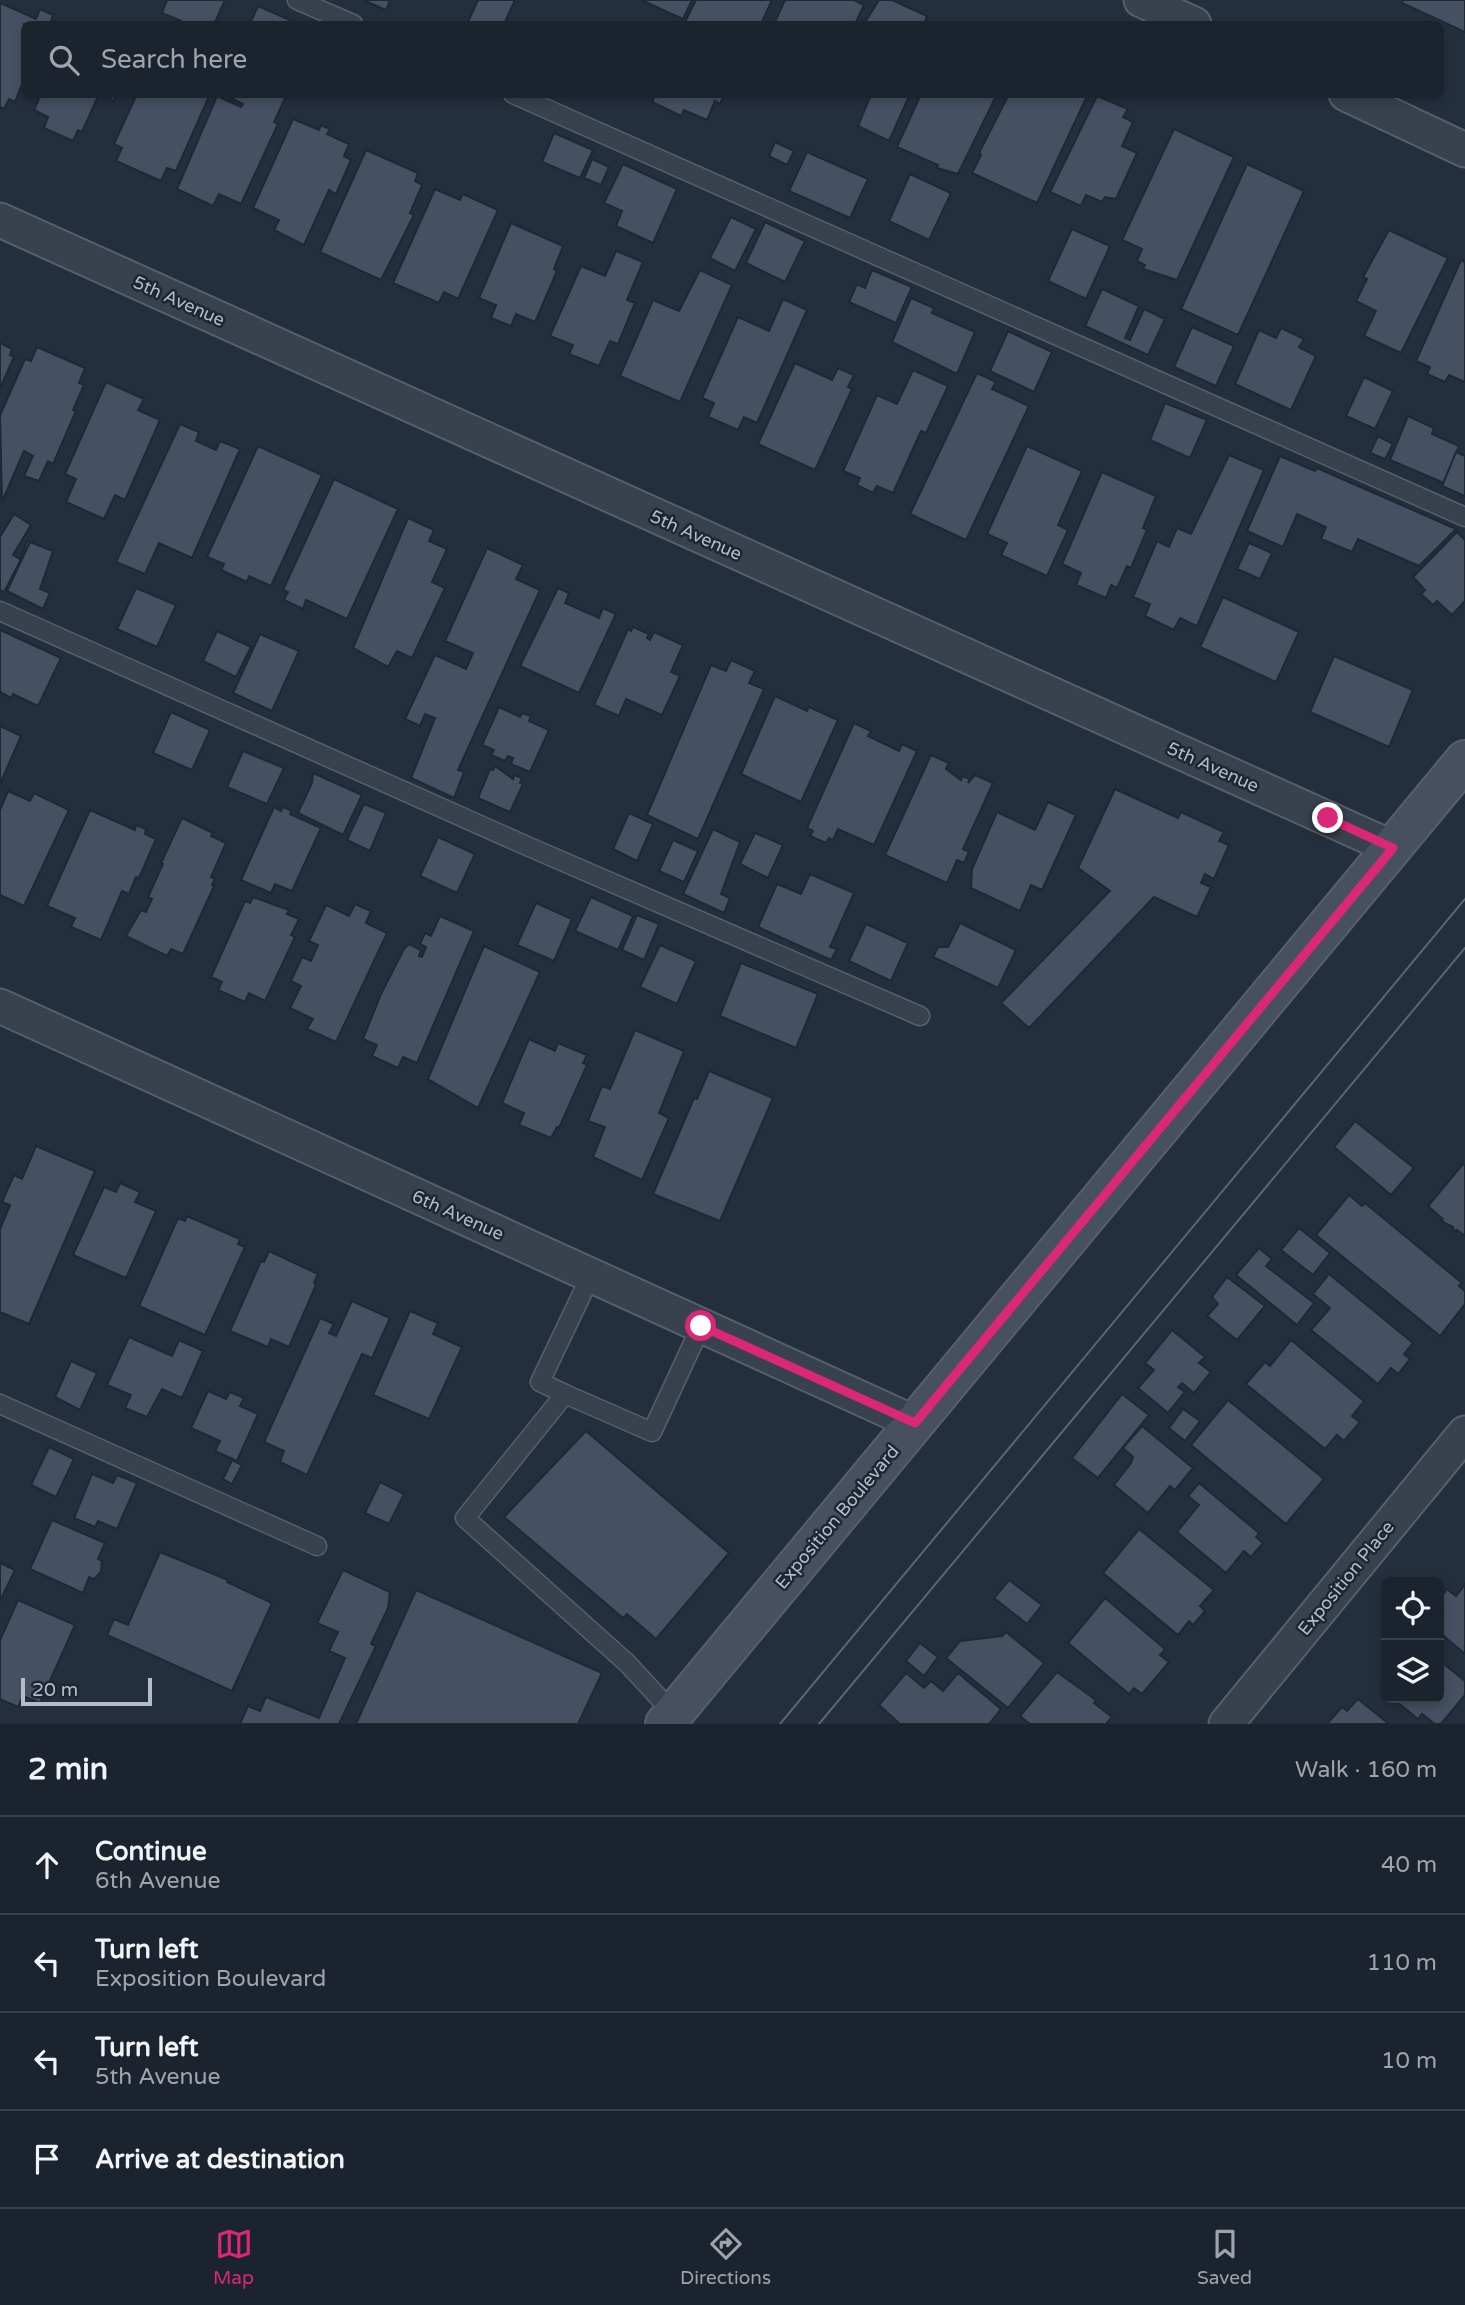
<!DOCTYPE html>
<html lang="en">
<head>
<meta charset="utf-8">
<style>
  body { margin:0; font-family:"Varela Round",sans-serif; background:#282f3a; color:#f1f3f6 }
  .controls { position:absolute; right:21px; bottom:21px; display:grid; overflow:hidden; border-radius:10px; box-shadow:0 4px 10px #0003 }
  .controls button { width:63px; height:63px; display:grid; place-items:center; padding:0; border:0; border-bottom:2px solid #39404a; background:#1b232e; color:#f1f3f6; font:35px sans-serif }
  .scale { position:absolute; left:21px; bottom:18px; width:131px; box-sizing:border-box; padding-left:7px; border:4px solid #b4bcc9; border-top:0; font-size:19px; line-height:24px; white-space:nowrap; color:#b4bcc9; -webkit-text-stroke:5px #1d2633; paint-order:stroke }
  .stop { position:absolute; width:21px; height:21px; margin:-16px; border:5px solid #db2777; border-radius:50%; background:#fff }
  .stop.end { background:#db2777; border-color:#fff; box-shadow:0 2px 7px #0008 }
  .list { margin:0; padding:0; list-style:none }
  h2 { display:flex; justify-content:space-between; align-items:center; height:91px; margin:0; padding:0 28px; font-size:30px }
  h2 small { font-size:23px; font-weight:400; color:#a0a4aa }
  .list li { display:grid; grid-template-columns:46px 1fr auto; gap:21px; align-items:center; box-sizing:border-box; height:98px; padding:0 28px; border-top:2px solid #39404a }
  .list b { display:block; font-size:26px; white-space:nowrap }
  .list p { margin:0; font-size:23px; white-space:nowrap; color:#a0a4aa }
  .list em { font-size:23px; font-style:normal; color:#a0a4aa }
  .icon { flex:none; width:38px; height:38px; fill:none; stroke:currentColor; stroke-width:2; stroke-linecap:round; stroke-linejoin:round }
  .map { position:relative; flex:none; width:1465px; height:1724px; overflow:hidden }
  .search { position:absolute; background:#1b232e; box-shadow:0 4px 10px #0003; left:21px; right:21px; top:21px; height:77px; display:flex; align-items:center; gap:18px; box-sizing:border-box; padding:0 24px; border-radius:10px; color:#a0a4aa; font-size:26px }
  .sheet { height:483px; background:#1b232e }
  nav { display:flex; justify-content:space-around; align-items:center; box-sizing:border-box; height:98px; border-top:2px solid #39404a; background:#1b232e; font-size:19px; color:#a0a4aa }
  nav a { display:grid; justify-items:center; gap:4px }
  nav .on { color:#db2777 }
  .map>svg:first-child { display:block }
</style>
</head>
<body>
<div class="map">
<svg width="1465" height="1724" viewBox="0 0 1465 1724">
  <rect width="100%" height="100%" fill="#242f3e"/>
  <g fill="#455162" stroke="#1f2835" stroke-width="2">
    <polygon points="167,0 225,0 214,24 188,24 162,13"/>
    <polygon points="363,0 390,0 386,10"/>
    <polygon points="478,0 515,0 504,24 467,24"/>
    <polygon points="641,0 692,0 683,19"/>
    <polygon points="696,0 772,0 761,24 684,24"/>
    <polygon points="785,0 854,0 864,5 855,24 774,24"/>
    <polygon points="879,0 892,0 927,16 924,24 864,24"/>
    <polygon points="1403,0 1465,0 1465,32 1402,3"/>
    <polygon points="0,3 36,19 40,9 53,15 50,24 24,24 24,79 15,102 9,99 4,109 0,107"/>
    <polygon points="258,6 299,24 250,24"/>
    <polygon points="41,94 99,94 82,132 78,130 73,141 44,128 48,117 34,110"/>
    <polygon points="100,94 117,94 114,101"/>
    <polygon points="137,94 210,94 176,171 167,168 161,181 116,161 122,148 114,144"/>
    <polygon points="224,94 287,94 274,122 278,124 241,204 219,194 213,206 177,189 217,96 241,107 243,104"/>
    <polygon points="656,94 724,94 720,104 715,101 707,120 684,110 681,116 652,102"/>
    <polygon points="865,94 910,94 889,141 858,126 870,97"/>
    <polygon points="921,94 997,94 958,174 937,168 938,165 897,147"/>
    <polygon points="1009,94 1088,94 1037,203 972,173 981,155 979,153"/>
    <polygon points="1097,96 1128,109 1123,117 1133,122 1122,146 1137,153 1116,199 1105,197 1102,202 1086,195 1081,206 1050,192"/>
    <polygon points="293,119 319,130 321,125 330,129 327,134 349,144 344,156 351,160 336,194 329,190 304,245 274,230 279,220 253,208"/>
    <polygon points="1174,129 1234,157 1177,280 1143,269 1145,265 1137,261 1142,249 1122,240"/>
    <polygon points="554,133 593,150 580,178 542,162"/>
    <polygon points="775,142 794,151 787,165 769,156"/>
    <polygon points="366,150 418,173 415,181 422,185 410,213 414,215 381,280 320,252"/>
    <polygon points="807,152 868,179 850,218 789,191"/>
    <polygon points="592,159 609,167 601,185 584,178"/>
    <polygon points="623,164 677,189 653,243 616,226 622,211 604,203"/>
    <polygon points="1247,164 1304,191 1238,335 1181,309"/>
    <polygon points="910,174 951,193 929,240 889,221"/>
    <polygon points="435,189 460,200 463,194 498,210 458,299 444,292 439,303 393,283"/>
    <polygon points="731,217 756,229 735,271 710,258"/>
    <polygon points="765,222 805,241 785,282 746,263"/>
    <polygon points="511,223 563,246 554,269 557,271 535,322 516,314 511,326 491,318 496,305 479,298"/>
    <polygon points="1072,229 1110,246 1086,299 1048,281"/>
    <polygon points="1389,230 1448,258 1401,353 1364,336 1376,311 1356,301 1367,279 1363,277"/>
    <polygon points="616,251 643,262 627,300 635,303 618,344 610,341 599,366 569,354 573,345 550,336 581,266 605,276"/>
    <polygon points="1461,260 1465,262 1465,382 1449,375 1445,382 1427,374 1430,367 1416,361"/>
    <polygon points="700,270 732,285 680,402 620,376 653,300 679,311"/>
    <polygon points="872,270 912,287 896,323 849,302 857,284 865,288"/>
    <polygon points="1102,289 1139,306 1125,338 1130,340 1144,309 1165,319 1148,355 1085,326"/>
    <polygon points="911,298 934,308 932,313 975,332 957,374 892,342"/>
    <polygon points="783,299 807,310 757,423 744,417 738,430 708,417 714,403 702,398 738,317 769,331"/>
    <polygon points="1192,327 1234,346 1216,386 1174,367"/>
    <polygon points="1281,328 1304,339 1299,347 1316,356 1291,410 1235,384 1259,330 1276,338"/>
    <polygon points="1008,331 1052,352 1034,392 990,371"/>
    <polygon points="0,343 12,349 10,355 14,357 0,388"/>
    <polygon points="37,347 85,368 79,383 84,385 73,410 76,411 53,464 48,461 39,481 24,476 33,456 24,451 2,502 0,415 25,359 31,361"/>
    <polygon points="795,363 832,380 838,368 854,375 848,387 852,389 815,470 758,444"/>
    <polygon points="913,370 948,386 926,433 921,431 893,493 877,486 873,493 857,485 860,478 843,471 877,395 897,404"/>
    <polygon points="977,373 996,382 992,389 1029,406 966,540 910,514"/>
    <polygon points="1364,377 1393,391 1375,429 1346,416"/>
    <polygon points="106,382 144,399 138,410 160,420 125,500 115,495 104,519 66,502 76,479 65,474"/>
    <polygon points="1165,403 1207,420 1190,458 1150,440"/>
    <polygon points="1408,416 1434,428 1432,434 1459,446 1444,483 1390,460"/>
    <polygon points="180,424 199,432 196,441 216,450 220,441 240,449 192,558 159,543 145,574 116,562"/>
    <polygon points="1378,436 1393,444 1385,459 1370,453"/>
    <polygon points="258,446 322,475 271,586 249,576 247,582 221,570 224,564 207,557"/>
    <polygon points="1027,446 1082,471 1058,525 1068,530 1047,576 1001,555 1007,543 987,534"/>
    <polygon points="1456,452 1465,456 1465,496 1442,486"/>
    <polygon points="1229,455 1264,470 1197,626 1180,618 1174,630 1145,616 1150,604 1133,597 1157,541 1169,547 1177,528 1191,534"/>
    <polygon points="1280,456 1315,471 1317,468 1456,529 1419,566 1358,539 1352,552 1321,539 1326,527 1297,514 1283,547 1247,531"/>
    <polygon points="1102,472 1156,496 1143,528 1147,530 1131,568 1127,566 1117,588 1111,585 1106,598 1076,585 1081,573 1062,564"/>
    <polygon points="334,479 398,509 347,619 306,600 303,609 284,600 288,592 283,590"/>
    <polygon points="14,514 31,525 13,555 20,559 27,541 30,542 4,592 0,590 0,537"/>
    <polygon points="408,518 434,530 429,541 447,549 432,582 445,588 412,658 397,651 388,667 353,648"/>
    <polygon points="1457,532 1465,540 1465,601 1452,615 1437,601 1433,605 1421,594 1425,590 1413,577"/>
    <polygon points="30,542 53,551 40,589 50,593 43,609 7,591"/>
    <polygon points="1249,543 1272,553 1260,579 1237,569"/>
    <polygon points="487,548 523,565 516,579 540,590 458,770 464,772 454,798 411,778 435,718 425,714 420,726 405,719 435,655 466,669 473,653 445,641"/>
    <polygon points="136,588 176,605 157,647 117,629"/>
    <polygon points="558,588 569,593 565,603 599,618 603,608 616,614 579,693 520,666"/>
    <polygon points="1223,597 1299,632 1276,682 1200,647"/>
    <polygon points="633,627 649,634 647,638 650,640 654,632 683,645 671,672 680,676 662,715 626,699 619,716 594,705 628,629 631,631"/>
    <polygon points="0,630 61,658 38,706 13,694 11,698 0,692"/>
    <polygon points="217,631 251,647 236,677 203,661"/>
    <polygon points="260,634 299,651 272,711 233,693"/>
    <polygon points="1334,656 1413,690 1389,747 1310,712"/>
    <polygon points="731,660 755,671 749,683 764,689 698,839 647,815 711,665 726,671"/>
    <polygon points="775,696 807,711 809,707 838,720 801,802 741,774"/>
    <polygon points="499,707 520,717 522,713 531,716 529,721 549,730 530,772 511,764 513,758 508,756 505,761 491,755 494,750 482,745"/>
    <polygon points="171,712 210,730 192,770 153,753"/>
    <polygon points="854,723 871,731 868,736 899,751 902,744 917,751 874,845 838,829 833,840 829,838 826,843 810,836 813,831 807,828"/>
    <polygon points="0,726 21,736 0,784"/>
    <polygon points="243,751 284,768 267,804 227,787"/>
    <polygon points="931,755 949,763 946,769 961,780 962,776 970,779 968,783 975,775 993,783 963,849 969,852 964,863 957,860 947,883 885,855"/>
    <polygon points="495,766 513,779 514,775 522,778 520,783 523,784 510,812 478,798 490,769 493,770"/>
    <polygon points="313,773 362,795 343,835 298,813 312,783"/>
    <polygon points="1115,789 1178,818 1181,812 1224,832 1219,841 1229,845 1214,879 1205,874 1201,883 1211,887 1197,917 1154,897 1029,1028 1001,1003 1110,891 1078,868"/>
    <polygon points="8,791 30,801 34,793 69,810 24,906 0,895 0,810"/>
    <polygon points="1048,802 1076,815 1042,890 1031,885 1020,911 971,888 972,869 997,812 1035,830"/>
    <polygon points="364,804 386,813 370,851 347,840"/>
    <polygon points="274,807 281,811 283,807 292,811 290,814 321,828 292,891 275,884 271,893 241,880"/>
    <polygon points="90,810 135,830 136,825 146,829 145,834 156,839 139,878 136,877 129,894 122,891 101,940 71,927 75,918 47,906"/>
    <polygon points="629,813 653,824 637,861 613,849"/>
    <polygon points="182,818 213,833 211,836 226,843 211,877 215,879 212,885 214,886 183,954 171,949 167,956 126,936 141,910 146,912 152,899 148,897 163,864 161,863"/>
    <polygon points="713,829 740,842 721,894 730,898 724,913 683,894"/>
    <polygon points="755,833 783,845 768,878 740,864"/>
    <polygon points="438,837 475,854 457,893 420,876"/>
    <polygon points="673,840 698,851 684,882 659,871"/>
    <polygon points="810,874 854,893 830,947 837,949 831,960 758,927 777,884 801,894"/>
    <polygon points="253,897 289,910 287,914 299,919 291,935 295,937 265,1001 249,993 245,1002 218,990 222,982 211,977 245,901 250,903"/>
    <polygon points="591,897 633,916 618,950 575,931"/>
    <polygon points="536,903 572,919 554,961 517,945"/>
    <polygon points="355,904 371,911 366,923 387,933 336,1042 307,1029 313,1019 290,1008 301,986 291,981 302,957 311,961 318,945 309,941 326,905 349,916"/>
    <polygon points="637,915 659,924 644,960 622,950"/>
    <polygon points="440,916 474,931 417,1063 403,1057 398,1068 372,1056 377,1045 363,1039 381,994 404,949 409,944 421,950 419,956 422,957 426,947 420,944 425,933 431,936"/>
    <polygon points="960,923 1016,950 998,988 933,957 938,947 948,947"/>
    <polygon points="866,924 908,943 891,981 849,961"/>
    <polygon points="660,945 696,961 677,1004 640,987"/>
    <polygon points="484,946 540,972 478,1108 428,1079"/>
    <polygon points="741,963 818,994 796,1048 720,1016"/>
    <polygon points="635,1030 684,1051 659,1113 669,1118 642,1180 593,1157 605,1127 588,1121 602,1086 610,1089"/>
    <polygon points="529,1039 555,1051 558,1043 587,1055 583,1063 587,1065 559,1128 557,1127 551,1138 519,1125 524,1113 502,1103"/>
    <polygon points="709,1071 773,1098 720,1221 653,1194 694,1098 697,1099"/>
    <polygon points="1355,1121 1414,1168 1391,1195 1334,1147"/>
    <polygon points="36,1146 95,1171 29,1324 0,1312 0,1229 10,1205 2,1202 14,1175 22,1179"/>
    <polygon points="1463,1164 1465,1165 1465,1236 1457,1230 1455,1232 1453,1227 1441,1221 1443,1219 1428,1206"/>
    <polygon points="120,1183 140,1192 135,1202 156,1211 126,1278 73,1255 104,1187 116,1192"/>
    <polygon points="1349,1195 1362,1206 1365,1203 1462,1283 1459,1286 1465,1291 1465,1304 1440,1336 1316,1235"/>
    <polygon points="187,1216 240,1239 238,1244 245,1247 205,1335 139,1306 178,1218 185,1221"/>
    <polygon points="1299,1228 1330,1253 1313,1275 1281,1250"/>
    <polygon points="1259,1248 1272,1259 1266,1266 1314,1303 1297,1325 1236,1275"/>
    <polygon points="269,1251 318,1274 314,1283 316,1285 289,1347 271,1339 268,1347 230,1331 261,1261 264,1262"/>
    <polygon points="1329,1274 1413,1343 1404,1354 1410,1359 1398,1374 1391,1368 1378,1384 1311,1330 1330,1308 1313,1294"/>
    <polygon points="1227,1277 1265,1306 1237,1340 1207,1316 1218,1304 1212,1297"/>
    <polygon points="352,1301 390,1318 372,1358 362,1354 307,1475 280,1462 284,1451 264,1442 320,1318 334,1324 329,1333 336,1336"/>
    <polygon points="410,1311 438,1323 433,1334 462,1347 429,1419 373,1395"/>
    <polygon points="1172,1330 1205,1357 1199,1363 1211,1372 1194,1393 1182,1383 1178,1387 1185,1392 1168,1413 1138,1388 1154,1370 1145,1363"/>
    <polygon points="129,1337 172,1356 179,1340 203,1351 182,1398 162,1389 147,1417 125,1408 131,1395 107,1385"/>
    <polygon points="1291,1340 1364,1401 1352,1416 1360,1422 1344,1441 1337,1435 1325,1449 1246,1384 1265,1362 1270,1366"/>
    <polygon points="71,1361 97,1373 80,1410 55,1397"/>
    <polygon points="208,1391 226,1399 230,1392 244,1398 240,1406 258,1414 237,1461 215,1451 220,1441 191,1428"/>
    <polygon points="1122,1394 1149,1415 1098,1478 1072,1458"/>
    <polygon points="1228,1400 1324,1479 1286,1524 1191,1445"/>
    <polygon points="1183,1409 1200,1421 1185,1441 1169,1428"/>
    <polygon points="1142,1426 1193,1468 1175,1490 1170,1486 1148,1513 1114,1485 1131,1463 1133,1457 1123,1448"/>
    <polygon points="586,1431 729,1553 656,1639 627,1614 623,1618 504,1517"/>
    <polygon points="49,1447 74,1459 56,1497 31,1485"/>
    <polygon points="232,1460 242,1465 232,1484 223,1479"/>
    <polygon points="92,1474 113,1483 117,1475 137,1483 117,1529 98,1521 95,1527 74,1518"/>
    <polygon points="380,1482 404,1494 389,1524 365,1513"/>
    <polygon points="1199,1483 1259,1533 1256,1537 1263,1543 1251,1557 1244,1551 1226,1573 1177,1532 1199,1505 1188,1496"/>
    <polygon points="52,1520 105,1543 98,1559 102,1561 101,1572 94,1579 89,1577 83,1593 30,1569"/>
    <polygon points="1139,1529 1214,1590 1200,1606 1205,1611 1193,1625 1189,1621 1178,1635 1103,1573"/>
    <polygon points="160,1552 228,1580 227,1582 272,1603 232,1691 107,1635 114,1619 128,1625"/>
    <polygon points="0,1563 15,1570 0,1601"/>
    <polygon points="343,1570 390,1592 388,1608 371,1644 376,1646 339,1724 240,1724 248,1706 260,1711 266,1697 319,1718 345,1658 329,1651 338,1632 317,1623"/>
    <polygon points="1009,1580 1042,1605 1027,1624 994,1598"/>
    <polygon points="1465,1584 1465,1654 1439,1632 1439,1616 1443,1611 1439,1608 1439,1600 1447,1589 1456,1596"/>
    <polygon points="416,1590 602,1673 578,1724 356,1724"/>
    <polygon points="1105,1598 1165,1649 1160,1655 1169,1662 1142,1694 1134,1688 1129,1694 1068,1643"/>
    <polygon points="18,1600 75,1625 40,1703 23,1696 18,1707 0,1699 0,1640"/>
    <polygon points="1006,1632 1044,1663 1008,1708 946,1658 960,1641 1002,1636"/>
    <polygon points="920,1643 938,1657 924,1676 906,1661"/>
    <polygon points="1439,1660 1465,1681 1465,1695 1441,1724 1435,1724 1422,1714 1418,1719 1392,1698 1439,1698"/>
    <polygon points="1057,1672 1096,1700 1094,1703 1112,1717 1106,1724 1030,1724 1020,1716"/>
    <polygon points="906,1673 924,1688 931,1681 943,1691 958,1673 1001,1709 989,1724 900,1724 879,1705"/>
    <polygon points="1386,1679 1386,1693 1380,1688"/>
    <polygon points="1358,1699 1389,1724 1327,1724 1342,1707 1347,1711"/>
  </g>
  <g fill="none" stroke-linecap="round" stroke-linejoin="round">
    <g stroke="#565f6c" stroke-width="21">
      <g id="lane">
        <polyline points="297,0 353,24"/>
        <polyline points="513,94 1465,517"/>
        <polyline points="0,611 527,846 920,1016"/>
        <polyline points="591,1275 540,1382 565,1394 465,1518 627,1663 674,1714"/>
        <polyline points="565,1394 652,1432 701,1326"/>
        <polyline points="0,1404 317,1546"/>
      </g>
    </g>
    <g stroke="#565f6c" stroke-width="37">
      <g id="street">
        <polyline points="1141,0 1194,24"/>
        <polyline points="1346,94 1465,150"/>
        <polyline points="0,220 1393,848"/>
        <polyline points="0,1006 915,1423"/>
        <polyline points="1226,1724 1465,1433"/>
      </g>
    </g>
    <g stroke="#565f6c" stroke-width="42">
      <polyline id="secondary" points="665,1724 1465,760"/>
    </g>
    <use href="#lane" stroke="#38414e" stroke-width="18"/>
    <use href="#street" stroke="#38414e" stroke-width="33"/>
    <use href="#secondary" stroke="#465061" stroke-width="38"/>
    <g stroke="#5a6575" stroke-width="2">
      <polyline points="780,1724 1465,899"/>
      <polyline points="819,1724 1465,948"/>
    </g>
  </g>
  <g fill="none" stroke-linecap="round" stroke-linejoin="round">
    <polyline stroke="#db2777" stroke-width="9" points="701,1326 915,1423 1393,848 1328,818"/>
  </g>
  <g text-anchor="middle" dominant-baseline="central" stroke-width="5" stroke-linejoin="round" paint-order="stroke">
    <g font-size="18" fill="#b4bcc9" stroke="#1d2633">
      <text transform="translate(179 301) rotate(24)">5th Avenue</text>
      <text transform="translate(696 535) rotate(24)">5th Avenue</text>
      <text transform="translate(1213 767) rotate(24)">5th Avenue</text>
      <text transform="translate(458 1215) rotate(24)">6th Avenue</text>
      <text transform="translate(837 1517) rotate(-50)">Exposition Boulevard</text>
      <text transform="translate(1346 1578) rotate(-51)">Exposition Place</text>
    </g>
  </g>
</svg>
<div class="controls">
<button><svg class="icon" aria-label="locate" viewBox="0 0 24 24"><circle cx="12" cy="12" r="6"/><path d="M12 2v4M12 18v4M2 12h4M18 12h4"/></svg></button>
<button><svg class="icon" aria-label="layers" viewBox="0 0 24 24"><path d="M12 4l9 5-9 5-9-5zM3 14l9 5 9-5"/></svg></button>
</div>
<div class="scale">20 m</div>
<div class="stop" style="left:701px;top:1326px"></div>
<div class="stop end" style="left:1328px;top:818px"></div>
<div class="search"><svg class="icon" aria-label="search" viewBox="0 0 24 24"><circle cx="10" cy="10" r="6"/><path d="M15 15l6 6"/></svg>Search here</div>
</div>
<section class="sheet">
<h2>2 min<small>Walk · 160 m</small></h2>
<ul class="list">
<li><svg class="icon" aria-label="ahead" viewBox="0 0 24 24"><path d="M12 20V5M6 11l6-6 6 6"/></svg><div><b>Continue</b><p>6th Avenue</p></div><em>40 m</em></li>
<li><svg class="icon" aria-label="left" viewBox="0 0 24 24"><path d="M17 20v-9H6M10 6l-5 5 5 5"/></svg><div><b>Turn left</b><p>Exposition Boulevard</p></div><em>110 m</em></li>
<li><svg class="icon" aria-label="left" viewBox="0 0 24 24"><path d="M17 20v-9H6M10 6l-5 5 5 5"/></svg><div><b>Turn left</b><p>5th Avenue</p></div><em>10 m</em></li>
<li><svg class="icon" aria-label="arrive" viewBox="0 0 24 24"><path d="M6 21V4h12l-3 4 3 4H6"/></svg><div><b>Arrive at destination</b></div></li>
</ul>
</section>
<nav>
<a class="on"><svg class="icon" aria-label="map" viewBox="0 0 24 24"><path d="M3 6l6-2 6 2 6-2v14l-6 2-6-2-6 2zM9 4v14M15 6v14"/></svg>Map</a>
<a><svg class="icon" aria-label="directions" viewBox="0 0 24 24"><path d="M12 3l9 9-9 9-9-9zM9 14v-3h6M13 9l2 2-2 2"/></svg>Directions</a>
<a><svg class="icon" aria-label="saved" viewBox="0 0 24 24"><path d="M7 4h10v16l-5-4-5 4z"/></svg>Saved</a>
</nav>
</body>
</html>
